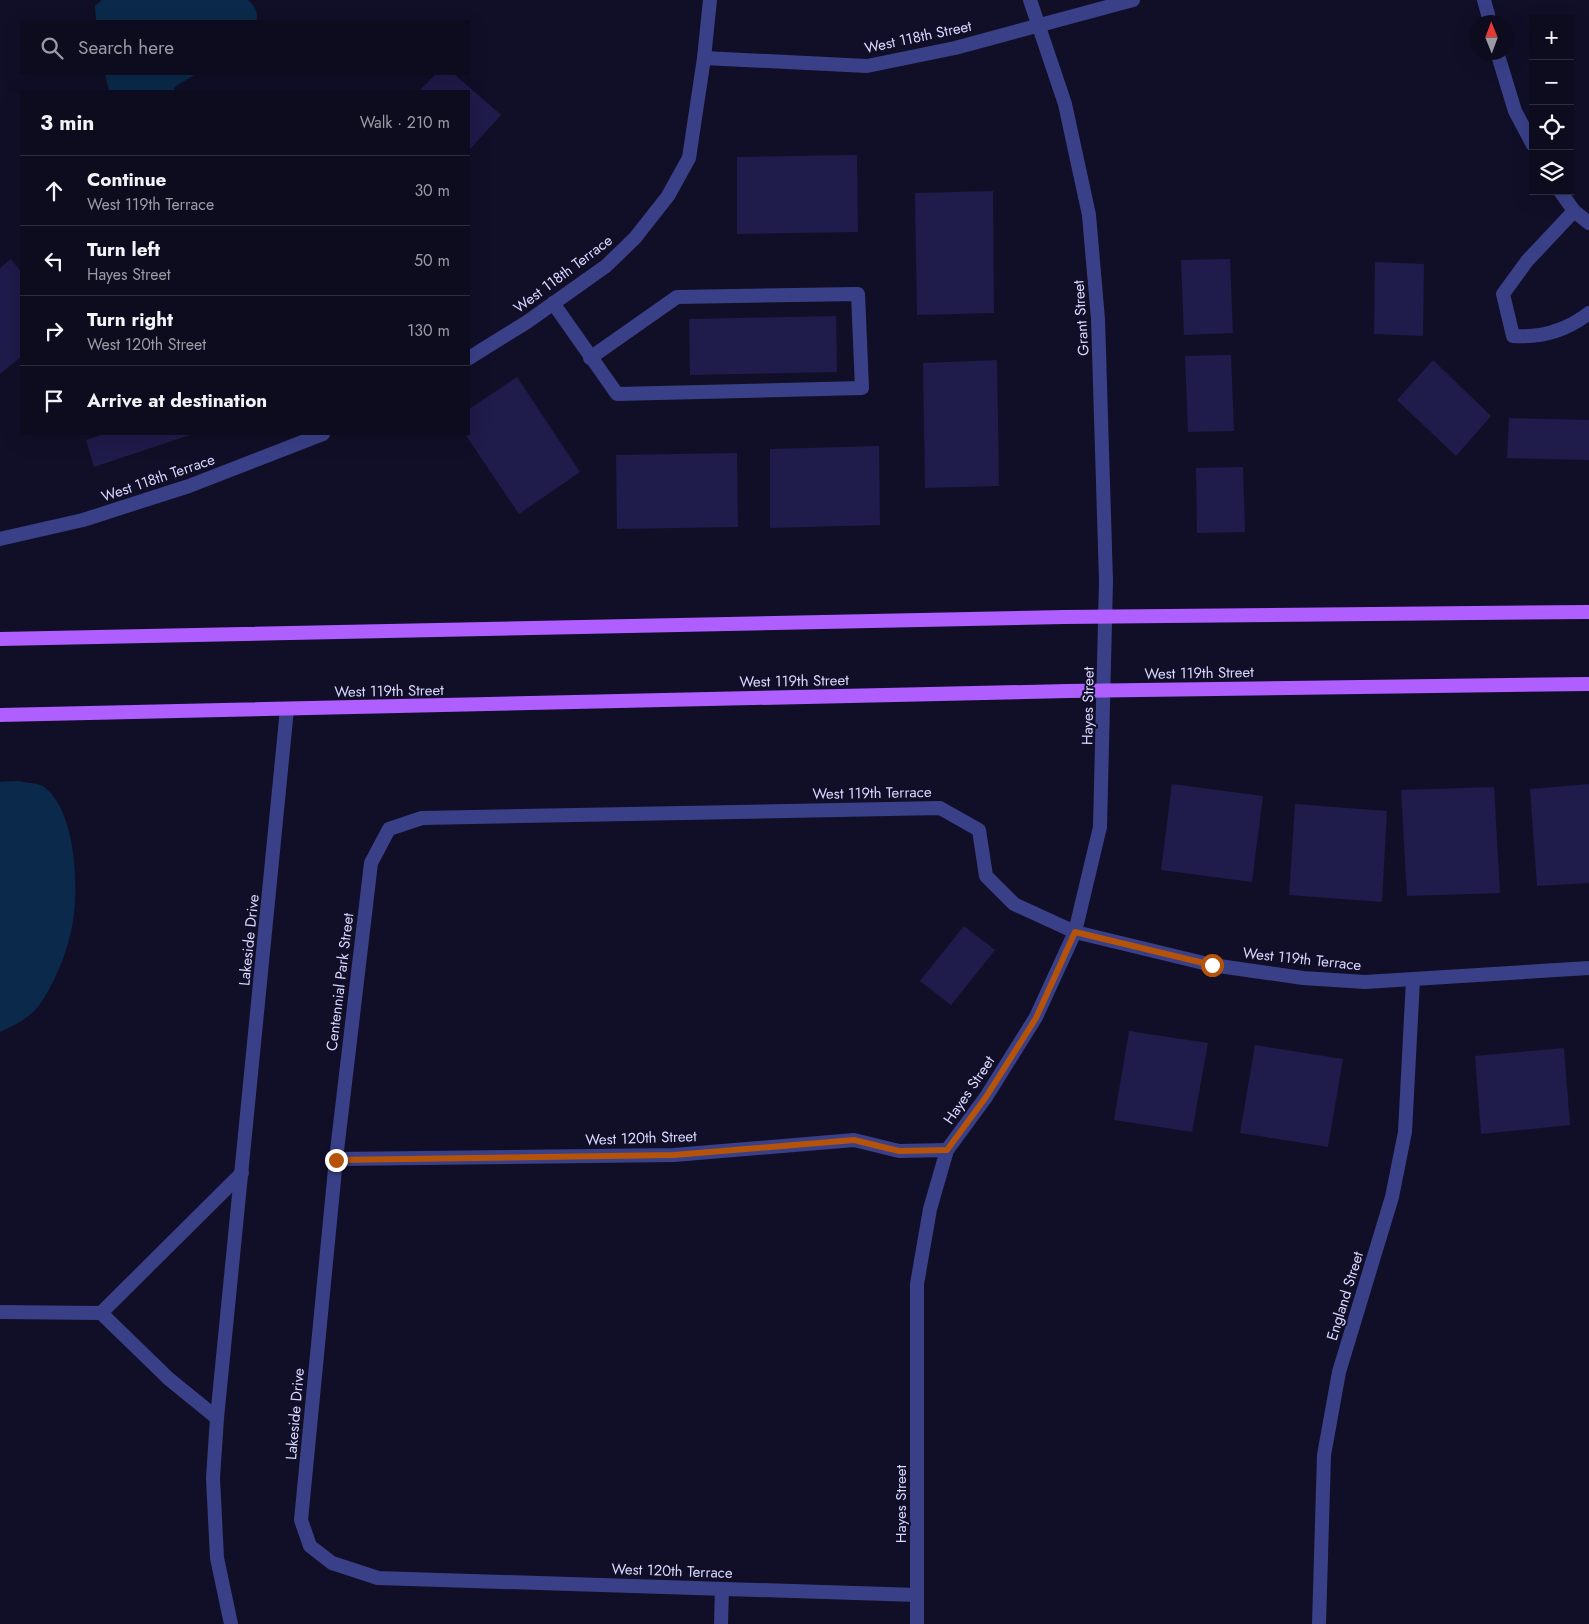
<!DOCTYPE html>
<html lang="en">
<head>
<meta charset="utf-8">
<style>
  body { margin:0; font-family:Jost,sans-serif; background:#1b192b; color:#f1f3f6 }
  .controls { position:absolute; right:15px; top:15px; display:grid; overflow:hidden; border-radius:0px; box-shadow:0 5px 20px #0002 }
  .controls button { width:45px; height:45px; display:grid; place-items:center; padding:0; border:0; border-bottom:1px solid #2d2b3c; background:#0d0b1e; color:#f1f3f6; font:25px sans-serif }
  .compass { position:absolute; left:1469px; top:15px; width:45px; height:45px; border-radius:50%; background:#0d0b1e; box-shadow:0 5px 20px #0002; rotate:359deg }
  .stop { position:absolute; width:15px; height:15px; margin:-11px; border:4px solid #b45309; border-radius:50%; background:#fff }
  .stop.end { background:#b45309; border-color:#fff; box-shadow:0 1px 5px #0008 }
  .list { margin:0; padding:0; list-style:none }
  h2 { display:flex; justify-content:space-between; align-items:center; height:65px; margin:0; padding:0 20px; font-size:21px }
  h2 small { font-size:16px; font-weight:400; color:#9a9ba4 }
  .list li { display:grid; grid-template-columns:32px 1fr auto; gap:15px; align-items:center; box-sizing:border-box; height:70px; padding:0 20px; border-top:1px solid #2d2b3c }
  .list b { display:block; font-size:19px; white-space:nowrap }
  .list p { margin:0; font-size:16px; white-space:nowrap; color:#9a9ba4 }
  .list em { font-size:16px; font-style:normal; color:#9a9ba4 }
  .icon { flex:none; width:28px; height:28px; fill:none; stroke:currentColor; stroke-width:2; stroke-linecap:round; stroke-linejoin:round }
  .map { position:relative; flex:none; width:1589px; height:1624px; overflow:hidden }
  .search { position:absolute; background:#0d0b1e; box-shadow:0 5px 20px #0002; left:20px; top:20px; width:450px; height:55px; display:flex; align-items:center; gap:12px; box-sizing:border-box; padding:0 18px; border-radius:0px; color:#9a9ba4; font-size:19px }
  .panel { position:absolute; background:#0d0b1e; box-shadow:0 5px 20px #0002; left:20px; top:90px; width:450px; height:345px; border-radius:0px }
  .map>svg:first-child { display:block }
</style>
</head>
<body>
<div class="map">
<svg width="1589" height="1624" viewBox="0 0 1589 1624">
  <rect width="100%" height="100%" fill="#110f28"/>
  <g fill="#0b2a4b">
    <path d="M102,0H248C254,5 259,13 256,21H96L95,6Z"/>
    <polygon points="105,74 196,74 176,86 173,91 109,91"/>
    <path d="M19,781C26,783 39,783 44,787C77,811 80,895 71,931C66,955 54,984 40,1004C30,1018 15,1025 0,1032V782Z"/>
  </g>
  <g fill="#1f1b4a">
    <polygon points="436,74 454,74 501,115 469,150 469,91 419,91"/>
    <polygon points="857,155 858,232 737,234 737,157"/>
    <polygon points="993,191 994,313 917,315 915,193"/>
    <polygon points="11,259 21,272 21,357 0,374 0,268"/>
    <polygon points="1230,259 1233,333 1184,335 1181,260"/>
    <polygon points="1375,262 1424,264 1423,336 1374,334"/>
    <polygon points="836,316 837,372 690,375 689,319"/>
    <polygon points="1231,355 1234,431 1188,432 1185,356"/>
    <polygon points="997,360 999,486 925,488 923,363"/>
    <polygon points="1433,360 1491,416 1456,456 1397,400"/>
    <polygon points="517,377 580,472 519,514 465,434 469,434 469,409"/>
    <polygon points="1509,418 1589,420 1589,460 1507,458"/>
    <polygon points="104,434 193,434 94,467 86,440"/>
    <polygon points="879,446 880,525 770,528 770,449"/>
    <polygon points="737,453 738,527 617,529 616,455"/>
    <polygon points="1243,467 1245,532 1197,533 1196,468"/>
    <polygon points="1172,784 1263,796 1252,882 1161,870"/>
    <polygon points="1589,784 1589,883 1537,886 1530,789"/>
    <polygon points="1494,787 1500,893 1407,896 1401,790"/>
    <polygon points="1295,804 1387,811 1382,902 1289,895"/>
    <polygon points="964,926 995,950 951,1005 920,981"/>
    <polygon points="1129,1031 1208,1043 1192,1132 1114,1120"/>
    <polygon points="1255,1045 1343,1059 1328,1147 1240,1133"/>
    <polygon points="1564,1048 1570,1125 1481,1134 1475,1056"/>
  </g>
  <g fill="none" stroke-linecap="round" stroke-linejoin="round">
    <polyline stroke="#394088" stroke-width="14" points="553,303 617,394 862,388 858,294 677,297 590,358"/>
    <g stroke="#394088" stroke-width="14">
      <polyline points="1484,0 1490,22"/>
      <polyline points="1497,52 1515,111 1533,145"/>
      <polyline points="704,58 867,66 955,48 1133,0"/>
      <polyline points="1560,191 1574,211 1589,223"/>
      <path d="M1574,211L1527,261L1503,294L1513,336C1542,338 1566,331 1589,313"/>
      <polyline points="469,358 527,322 606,266 635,238 668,196 689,158 704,58 710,0"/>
      <polyline points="0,539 83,520 189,486 323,434"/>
      <polyline points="336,1159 674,1155 854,1140 899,1151 947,1150"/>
      <polyline points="0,1312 101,1313 169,1379 217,1418"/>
      <polyline points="101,1313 242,1173"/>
      <polyline points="917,1595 378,1578 332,1563 310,1546 301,1520 336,1159 371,863 389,829 422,818 940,808 979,830 986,876 1014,904 1075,932 1212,965 1303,978 1365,982 1589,968"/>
      <polyline points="231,1624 217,1558 213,1478 217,1418 287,709"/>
      <polyline points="721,1624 722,1589"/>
      <polyline points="917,1624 917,1284 930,1209 947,1150 986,1097 1036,1017 1075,932 1100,827 1106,581 1098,319 1089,215 1065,104 1030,0"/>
      <polyline points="1319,1624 1324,1455 1339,1372 1392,1197 1405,1132 1413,980"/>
    </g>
    <g stroke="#af5eff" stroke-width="14">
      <polyline points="0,639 1064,617 1589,612"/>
      <polyline points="0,715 1068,691 1589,684"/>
    </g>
  </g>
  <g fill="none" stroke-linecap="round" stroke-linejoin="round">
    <polyline stroke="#b45309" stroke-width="6" points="336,1160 674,1155 854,1140 899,1151 947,1150 986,1097 1036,1018 1075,932 1212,965"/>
  </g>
  <g text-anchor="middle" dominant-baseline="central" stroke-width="4" stroke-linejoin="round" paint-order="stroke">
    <g font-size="15" fill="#d7d7ff" stroke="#110f28">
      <text transform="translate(918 37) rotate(-12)">West 118th Street</text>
      <text transform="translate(563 274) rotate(-37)">West 118th Terrace</text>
      <text transform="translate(1081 318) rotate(-94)">Grant Street</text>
      <text transform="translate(158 478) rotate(-19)">West 118th Terrace</text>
      <text transform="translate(1199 673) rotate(-1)">West 119th Street</text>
      <text transform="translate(794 681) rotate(-1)">West 119th Street</text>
      <text transform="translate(389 691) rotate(-1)">West 119th Street</text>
      <text transform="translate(1088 706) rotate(-89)">Hayes Street</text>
      <text transform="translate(872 793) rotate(-1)">West 119th Terrace</text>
      <text transform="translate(249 940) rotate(-84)">Lakeside Drive</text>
      <text transform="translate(1302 959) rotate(6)">West 119th Terrace</text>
      <text transform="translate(340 982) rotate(-83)">Centennial Park Street</text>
      <text transform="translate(969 1090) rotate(-56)">Hayes Street</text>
      <text transform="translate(641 1138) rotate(-2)">West 120th Street</text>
      <text transform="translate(1345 1296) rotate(-73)">England Street</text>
      <text transform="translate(295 1414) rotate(-85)">Lakeside Drive</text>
      <text transform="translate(901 1504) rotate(-90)">Hayes Street</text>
      <text transform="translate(672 1571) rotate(2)">West 120th Terrace</text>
    </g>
  </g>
</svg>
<div class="controls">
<button>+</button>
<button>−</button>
<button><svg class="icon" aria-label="locate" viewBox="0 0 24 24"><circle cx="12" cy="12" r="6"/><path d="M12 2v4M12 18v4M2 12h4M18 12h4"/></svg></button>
<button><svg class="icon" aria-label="layers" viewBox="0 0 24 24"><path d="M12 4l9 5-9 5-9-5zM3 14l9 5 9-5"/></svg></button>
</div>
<svg class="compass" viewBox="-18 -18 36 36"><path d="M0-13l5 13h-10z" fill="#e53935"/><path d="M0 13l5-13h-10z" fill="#9a9ba4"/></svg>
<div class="stop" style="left:1212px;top:965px"></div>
<div class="stop end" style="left:336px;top:1160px"></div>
<div class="search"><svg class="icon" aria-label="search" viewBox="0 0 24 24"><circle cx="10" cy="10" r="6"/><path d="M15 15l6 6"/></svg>Search here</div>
<section class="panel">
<h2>3 min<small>Walk · 210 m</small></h2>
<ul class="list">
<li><svg class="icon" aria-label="ahead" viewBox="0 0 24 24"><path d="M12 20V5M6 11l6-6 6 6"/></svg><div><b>Continue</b><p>West 119th Terrace</p></div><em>30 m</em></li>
<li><svg class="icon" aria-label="left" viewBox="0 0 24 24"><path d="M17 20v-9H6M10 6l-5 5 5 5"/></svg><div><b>Turn left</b><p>Hayes Street</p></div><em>50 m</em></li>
<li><svg class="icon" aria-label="right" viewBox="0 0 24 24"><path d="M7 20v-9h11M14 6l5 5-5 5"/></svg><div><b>Turn right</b><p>West 120th Street</p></div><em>130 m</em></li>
<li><svg class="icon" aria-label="arrive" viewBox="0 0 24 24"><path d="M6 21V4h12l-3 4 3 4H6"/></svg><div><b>Arrive at destination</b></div></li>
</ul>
</section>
</div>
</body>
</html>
